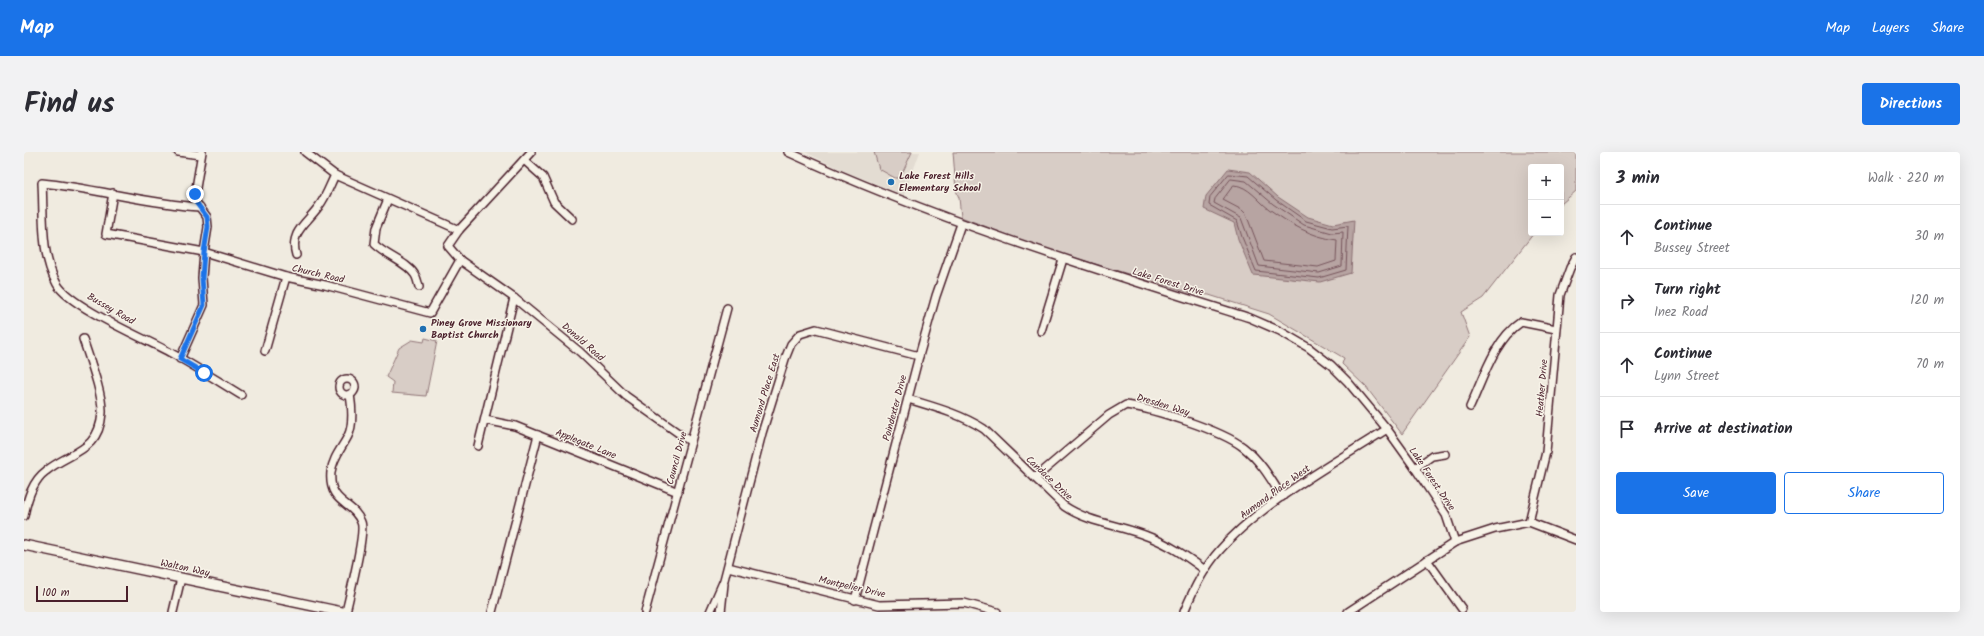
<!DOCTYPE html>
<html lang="en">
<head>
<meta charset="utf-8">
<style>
  body { margin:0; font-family:Kalam,sans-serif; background:#f2f2f3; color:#2b2b33 }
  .controls { position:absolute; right:12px; top:12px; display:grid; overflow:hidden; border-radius:4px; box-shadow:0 4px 16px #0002 }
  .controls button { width:36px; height:36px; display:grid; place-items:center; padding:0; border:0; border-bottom:1px solid #e1e1e2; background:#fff; color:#2b2b33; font:20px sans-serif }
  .scale { position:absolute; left:12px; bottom:10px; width:92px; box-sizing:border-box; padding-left:4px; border:2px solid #4a1f2b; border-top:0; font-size:11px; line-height:14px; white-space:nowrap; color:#4a1f2b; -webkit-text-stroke:3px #f7f3e8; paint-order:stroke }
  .stop { position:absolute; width:12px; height:12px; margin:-9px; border:3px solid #1a73e8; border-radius:50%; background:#fff }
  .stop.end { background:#1a73e8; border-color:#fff; box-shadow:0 1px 4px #0008 }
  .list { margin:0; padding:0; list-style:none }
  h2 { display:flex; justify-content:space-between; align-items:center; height:52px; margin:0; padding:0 16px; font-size:17px }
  h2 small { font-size:13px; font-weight:400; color:#7c7c81 }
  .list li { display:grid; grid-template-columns:26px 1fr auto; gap:12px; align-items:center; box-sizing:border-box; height:64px; padding:0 16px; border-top:1px solid #e1e1e2 }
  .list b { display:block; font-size:15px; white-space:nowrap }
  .list p { margin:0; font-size:13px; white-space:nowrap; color:#7c7c81 }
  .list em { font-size:13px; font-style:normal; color:#7c7c81 }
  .actions { display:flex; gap:8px; padding:12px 16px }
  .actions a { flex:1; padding:9px 0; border:1px solid #1a73e8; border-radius:4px; text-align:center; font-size:14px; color:#1a73e8 }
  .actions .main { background:#1a73e8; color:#fff }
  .icon { flex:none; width:22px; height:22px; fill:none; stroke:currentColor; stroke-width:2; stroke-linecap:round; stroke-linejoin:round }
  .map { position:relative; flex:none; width:1552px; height:460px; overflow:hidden; border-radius:4px }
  header { display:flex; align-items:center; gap:24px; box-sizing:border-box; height:56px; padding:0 20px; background:#1a73e8; color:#fff }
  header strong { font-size:19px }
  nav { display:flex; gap:22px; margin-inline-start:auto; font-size:14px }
  .intro { display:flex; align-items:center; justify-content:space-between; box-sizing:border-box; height:96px; padding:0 24px }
  h1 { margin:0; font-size:28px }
  .button { padding:10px 18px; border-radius:4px; background:#1a73e8; color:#fff; font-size:14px; font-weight:700 }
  main { display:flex; gap:24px; padding:0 24px }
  aside { flex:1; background:#fff; border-radius:4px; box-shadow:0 4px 16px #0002 }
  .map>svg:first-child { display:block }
</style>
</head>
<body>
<header>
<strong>Map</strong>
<nav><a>Map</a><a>Layers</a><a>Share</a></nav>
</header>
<div class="intro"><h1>Find us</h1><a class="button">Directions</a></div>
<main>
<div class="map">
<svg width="1552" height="460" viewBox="0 0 1552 460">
  <rect width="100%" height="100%" fill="#f0ebe0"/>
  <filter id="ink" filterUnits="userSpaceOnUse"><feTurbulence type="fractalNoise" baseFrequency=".025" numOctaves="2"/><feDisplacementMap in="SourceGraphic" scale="8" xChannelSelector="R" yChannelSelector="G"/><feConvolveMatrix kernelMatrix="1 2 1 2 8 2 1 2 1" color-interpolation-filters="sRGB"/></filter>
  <g filter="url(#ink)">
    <polygon fill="#e3dcd2" points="781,0 896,0 880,43 818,18"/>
    <g fill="#d8cdc6" stroke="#917678">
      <polygon points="850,0 888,0 876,26 871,26 855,17"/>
      <polygon points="929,0 1552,0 1552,39 1537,52 1537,15 1507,15 1507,81 1510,81 1459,146 1437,160 1446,185 1378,282 1342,235 1318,212 1320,206 1245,162 1185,143 1167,141 1015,95 937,65 935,46 932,38"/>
      <polygon points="401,186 413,189 402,244 368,241 369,230 362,225 375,196 388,188 400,190"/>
    </g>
    <polygon fill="#b7a4a2" stroke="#8b6f72" points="1204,17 1226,20 1254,45 1284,65 1309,72 1330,68 1327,121 1296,130 1229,123 1214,87 1210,71 1180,57 1182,44"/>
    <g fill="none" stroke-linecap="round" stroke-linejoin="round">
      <g stroke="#76545b" stroke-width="1">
        <polygon points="1205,22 1224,24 1252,48 1282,69 1308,76 1324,74 1322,118 1295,126 1232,119 1218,85 1213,69 1185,53 1186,45"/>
        <polygon points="1207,27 1222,29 1249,52 1280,73 1308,81 1319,80 1318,114 1295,121 1235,114 1217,66 1190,51 1191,47"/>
        <path d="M1210,33C1225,34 1234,49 1245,57C1266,72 1287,85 1313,88L1312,109L1294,115L1240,109L1222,62L1218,58L1199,48Z"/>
      </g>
      <g stroke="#4a1f2b" stroke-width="10">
        <g id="minor">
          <polyline points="154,0 177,3"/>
          <polyline points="281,0 311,23 435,78"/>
          <path d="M764,0C914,69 1070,117 1226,166L1256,179L1285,196L1307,213L1324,230L1363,277L1391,316L1422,363L1431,390"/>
          <polyline points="500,8 519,25 530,50 548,67"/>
          <polyline points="89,41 82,82 180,100 262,125 301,133 406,161 436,108 424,94 435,78 507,0"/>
          <path d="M364,47L352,76L350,92C362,104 383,110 391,123C393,126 394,131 395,135"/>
          <path d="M176,55C123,52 71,36 18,31C20,64 16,102 33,132C46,155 122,187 147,201C171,214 194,229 217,243"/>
          <path d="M272,103C265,80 283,71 295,54C302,45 306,33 311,23"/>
          <polyline points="436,108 490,146 556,200 602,244 667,290"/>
          <polyline points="1017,179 1039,107"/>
          <polyline points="241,199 262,125"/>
          <polyline points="156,207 180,153 178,126 180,100 184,75 183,65 171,49 171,42 178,0"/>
          <circle cx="323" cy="235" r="8"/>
          <path d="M884,247C910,255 937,262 960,277L1040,354C1065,371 1096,373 1123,384C1145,392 1162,404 1181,418"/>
          <path d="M1446,255C1459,227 1470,188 1497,170L1532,177"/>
          <polyline points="461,268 491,274 654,340"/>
          <polyline points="454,294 490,146"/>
          <polyline points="1391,316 1408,304 1421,302"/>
          <path d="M1011,326L1085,263L1102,253C1130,257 1197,278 1219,295C1236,308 1247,327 1258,345"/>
          <path d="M0,364C3,348 8,329 22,319C47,299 75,300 78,261C79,242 65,206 59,187"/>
          <polyline points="1505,370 1522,300 1536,143 1546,116 1552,105"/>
          <polyline points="1403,408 1438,457"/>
          <polyline points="704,415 855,453 940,451 973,460"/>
          <polyline points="831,448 895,204 912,144 937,72"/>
          <polyline points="149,460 157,426"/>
          <path d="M322,460C325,446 342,380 337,370C329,349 304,352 307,320C309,305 318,296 324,284C330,272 328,255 326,242"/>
          <polyline points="468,460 514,283"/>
          <polyline points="621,460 703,156"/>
          <polyline points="686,460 700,428 738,281 761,207 767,192 776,182 792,177 895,204"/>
          <polyline points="697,460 700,432"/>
          <path d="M1160,460C1169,438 1179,417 1195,399C1235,352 1310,311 1363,277"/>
          <polyline points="1324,460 1431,390 1471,377 1505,370 1552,388"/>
        </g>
      </g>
      <g stroke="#4a1f2b" stroke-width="12">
        <polyline id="major" points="0,393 318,460"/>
      </g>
      <use href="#minor" stroke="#f7f3e8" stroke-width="7"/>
      <use href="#major" stroke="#f7f3e8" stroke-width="9"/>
    </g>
  </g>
  <g fill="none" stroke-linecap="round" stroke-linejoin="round" filter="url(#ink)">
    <polyline stroke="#1a73e8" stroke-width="5" points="171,42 171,49 183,65 184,75 180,100 178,126 180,153 156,207 180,221"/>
  </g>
  <g fill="#1f6fb2" stroke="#f7f3e8" stroke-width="1.5">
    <circle cx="867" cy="30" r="4"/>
    <circle cx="399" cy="177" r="4"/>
  </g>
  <g text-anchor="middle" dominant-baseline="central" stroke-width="3" stroke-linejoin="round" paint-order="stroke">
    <g font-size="10" font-weight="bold" fill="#4a1f2b" stroke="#f7f3e8" text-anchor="start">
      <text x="875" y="24">Lake Forest Hills<tspan x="875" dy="12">Elementary School</tspan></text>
      <text x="407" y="171">Piney Grove Missionary<tspan x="407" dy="12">Baptist Church</tspan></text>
    </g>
    <g font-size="10" fill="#4a1f2b" stroke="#f7f3e8">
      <text transform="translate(294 122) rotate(13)">Church Road</text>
      <text transform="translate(1144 130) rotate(17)">Lake Forest Drive</text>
      <text transform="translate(87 157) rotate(30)">Bussey Road</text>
      <text transform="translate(559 190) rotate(41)">Donald Road</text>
      <text transform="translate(1518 236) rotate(-85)">Heather Drive</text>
      <text transform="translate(741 241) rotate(-73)">Aumond Place East</text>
      <text transform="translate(1139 253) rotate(17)">Dresden Way</text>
      <text transform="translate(871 256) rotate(-75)">Poindexter Drive</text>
      <text transform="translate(562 292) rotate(22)">Applegate Lane</text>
      <text transform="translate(653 306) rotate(-75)">Council Drive</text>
      <text transform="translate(1025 326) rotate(43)">Candace Drive</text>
      <text transform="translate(1408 327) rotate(56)">Lake Forest Drive</text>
      <text transform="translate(1251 340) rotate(-36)">Aumond Place West</text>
      <text transform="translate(161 416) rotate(12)">Walton Way</text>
      <text transform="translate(828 435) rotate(13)">Montpelier Drive</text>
    </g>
  </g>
</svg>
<div class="controls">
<button>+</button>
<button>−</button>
</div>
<div class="scale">100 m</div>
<div class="stop" style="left:180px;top:221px"></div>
<div class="stop end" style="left:171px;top:42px"></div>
</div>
<aside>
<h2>3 min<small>Walk · 220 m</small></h2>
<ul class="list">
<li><svg class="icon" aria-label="ahead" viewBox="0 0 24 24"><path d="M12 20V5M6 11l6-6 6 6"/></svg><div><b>Continue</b><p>Bussey Street</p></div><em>30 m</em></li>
<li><svg class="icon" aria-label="right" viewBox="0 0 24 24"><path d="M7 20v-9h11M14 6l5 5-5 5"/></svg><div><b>Turn right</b><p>Inez Road</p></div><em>120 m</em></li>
<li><svg class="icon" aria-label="ahead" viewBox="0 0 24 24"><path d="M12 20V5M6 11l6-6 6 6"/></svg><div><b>Continue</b><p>Lynn Street</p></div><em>70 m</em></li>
<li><svg class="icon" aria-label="arrive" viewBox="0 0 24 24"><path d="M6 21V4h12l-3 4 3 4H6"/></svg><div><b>Arrive at destination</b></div></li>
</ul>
<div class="actions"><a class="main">Save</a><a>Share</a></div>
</aside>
</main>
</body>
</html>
